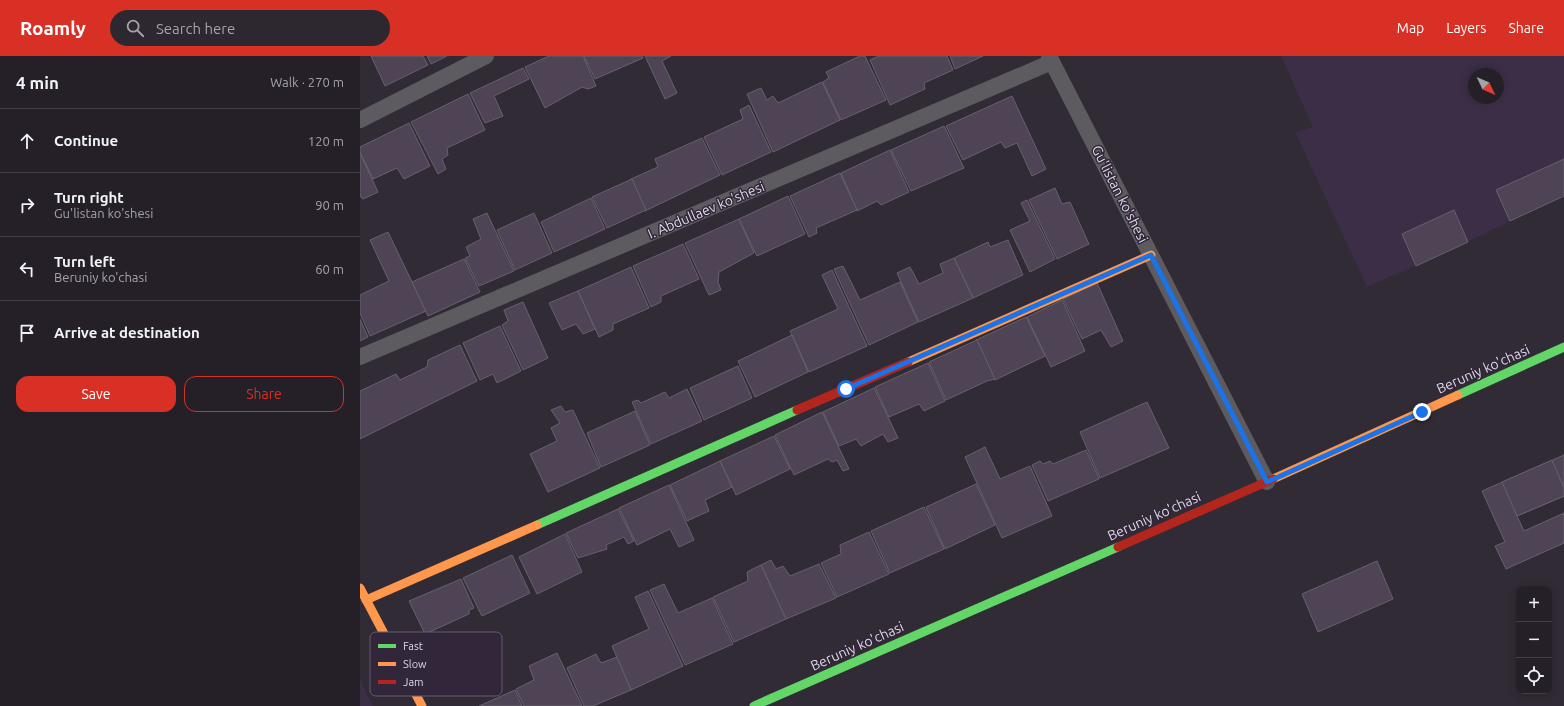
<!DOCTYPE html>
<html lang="en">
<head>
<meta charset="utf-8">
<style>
  body { margin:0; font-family:Ubuntu,sans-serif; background:#2d2830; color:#f1f3f6 }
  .controls { position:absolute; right:12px; bottom:12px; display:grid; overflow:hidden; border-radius:8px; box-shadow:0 2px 10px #0003 }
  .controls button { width:36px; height:36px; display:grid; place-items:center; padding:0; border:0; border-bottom:1px solid #423e45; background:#252028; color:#f1f3f6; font:20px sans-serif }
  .compass { position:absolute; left:1108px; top:12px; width:36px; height:36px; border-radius:50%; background:#252028; box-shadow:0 2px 10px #0003; rotate:134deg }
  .stop { position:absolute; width:12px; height:12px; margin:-9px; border:3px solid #1a73e8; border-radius:50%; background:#fff }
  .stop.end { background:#1a73e8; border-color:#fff; box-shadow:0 1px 4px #0008 }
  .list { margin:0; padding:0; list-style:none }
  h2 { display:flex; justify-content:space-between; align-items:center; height:52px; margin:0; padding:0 16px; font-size:17px }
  h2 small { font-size:13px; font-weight:400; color:#a3a3a8 }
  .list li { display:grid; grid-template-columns:26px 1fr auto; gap:12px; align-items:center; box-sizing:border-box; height:64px; padding:0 16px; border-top:1px solid #423e45 }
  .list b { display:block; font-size:15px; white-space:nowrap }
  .list p { margin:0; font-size:13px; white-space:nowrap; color:#a3a3a8 }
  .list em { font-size:13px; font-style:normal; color:#a3a3a8 }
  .actions { display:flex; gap:8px; padding:12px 16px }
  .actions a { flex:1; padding:9px 0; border:1px solid #d93025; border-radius:12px; text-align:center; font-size:14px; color:#d93025 }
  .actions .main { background:#d93025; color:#fff }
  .icon { flex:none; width:22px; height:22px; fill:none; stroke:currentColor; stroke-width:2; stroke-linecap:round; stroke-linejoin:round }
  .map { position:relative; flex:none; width:1204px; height:650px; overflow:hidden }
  header { display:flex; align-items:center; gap:24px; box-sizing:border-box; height:56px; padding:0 20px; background:#d93025; color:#fff }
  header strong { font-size:19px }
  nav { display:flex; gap:22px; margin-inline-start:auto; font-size:14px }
  .search { width:280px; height:36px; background:#2d2830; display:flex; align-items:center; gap:10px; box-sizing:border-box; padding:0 14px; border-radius:22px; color:#a3a3a8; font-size:15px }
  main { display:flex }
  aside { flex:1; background:#252028 }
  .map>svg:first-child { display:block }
</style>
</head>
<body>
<header>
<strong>Roamly</strong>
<div class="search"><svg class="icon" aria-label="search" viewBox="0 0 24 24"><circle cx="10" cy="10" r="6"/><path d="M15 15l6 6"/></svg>Search here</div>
<nav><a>Map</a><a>Layers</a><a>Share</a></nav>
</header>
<main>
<aside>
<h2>4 min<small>Walk · 270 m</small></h2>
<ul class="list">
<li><svg class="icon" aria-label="ahead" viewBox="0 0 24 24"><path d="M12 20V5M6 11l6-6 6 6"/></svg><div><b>Continue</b></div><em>120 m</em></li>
<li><svg class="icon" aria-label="right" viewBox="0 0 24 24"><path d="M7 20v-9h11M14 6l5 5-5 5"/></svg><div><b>Turn right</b><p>Gu'listan ko'shesi</p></div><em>90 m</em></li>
<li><svg class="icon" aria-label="left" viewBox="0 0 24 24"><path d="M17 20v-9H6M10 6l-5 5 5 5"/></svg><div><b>Turn left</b><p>Beruniy ko'chasi</p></div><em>60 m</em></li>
<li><svg class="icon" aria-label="arrive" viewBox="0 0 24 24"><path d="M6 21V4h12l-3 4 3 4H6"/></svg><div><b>Arrive at destination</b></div></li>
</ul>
<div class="actions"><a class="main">Save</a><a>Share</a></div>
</aside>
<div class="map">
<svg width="1204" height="650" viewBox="0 0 1204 650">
  <rect width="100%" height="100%" fill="#312b36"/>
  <g fill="#3b2e46" fill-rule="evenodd">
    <path d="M921,0H1204V140L1150,165L1108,186L1007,231L935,76L953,71ZM1114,18H1138V42H1114Z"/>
    <polygon points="0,624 13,650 0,650"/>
  </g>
  <g fill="#4e4456" stroke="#67616b">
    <polygon points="11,0 63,0 68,9 25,30"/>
    <polygon points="67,0 87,0 71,8"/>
    <polygon points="189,0 223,0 236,30 228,33 222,31 185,52 165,11"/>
    <polygon points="224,0 282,0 283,2 235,23"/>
    <polygon points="285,0 311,0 302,5 317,37 305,43"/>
    <polygon points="500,0 505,0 526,44 481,64 463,26 469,22 466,16"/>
    <polygon points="519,0 587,0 593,14 564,27 565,33 530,49 510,4"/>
    <polygon points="590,0 623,0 595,13"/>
    <polygon points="163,12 169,23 134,40 143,60 125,67 110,37"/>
    <polygon points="462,26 480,64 413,96 387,38 401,32 407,44 413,40 418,47"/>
    <polygon points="108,38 125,74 87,92 88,99 82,103 86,113 78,118 51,66"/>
    <polygon points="652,40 686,113 672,120 657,87 645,92 641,86 603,104 586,70"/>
    <polygon points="389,49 411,96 362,119 344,81 383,63 380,54"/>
    <polygon points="49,67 70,110 44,123 37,112 13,123 0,96 0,91"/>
    <polygon points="584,70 604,112 551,135 531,94"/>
    <polygon points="342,82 360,119 285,155 271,123 298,111 295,103"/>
    <polygon points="530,94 549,136 521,149 517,145 497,155 481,117"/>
    <polygon points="0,97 18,136 3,143 0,140"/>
    <polygon points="1204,103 1204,140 1150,165 1136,134"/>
    <polygon points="480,117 497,154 456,172 457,177 449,181 430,140"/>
    <polygon points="272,123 286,154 247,172 232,141"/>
    <polygon points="695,132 702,148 710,146 729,188 697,203 669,144"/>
    <polygon points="428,140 445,178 397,200 379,163"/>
    <polygon points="231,142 245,173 194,196 181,166"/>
    <polygon points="667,144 695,203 670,216 650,174 670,165 661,147"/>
    <polygon points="1094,154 1108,186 1056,210 1042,178"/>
    <polygon points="127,157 154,215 119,230 105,202 110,200 106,191 121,183 113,163"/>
    <polygon points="174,157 192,197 155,214 137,174"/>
    <polygon points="379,163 394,197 359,216 358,226 361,234 349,239 325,187"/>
    <polygon points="28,176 66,255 10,280 0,257 0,239 29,225 10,184"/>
    <polygon points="648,184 663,219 613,242 594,202 628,186 630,191"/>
    <polygon points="323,188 339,223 301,240 301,246 291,251 273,210"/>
    <polygon points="594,202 613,242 559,266 537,217 550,211 559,228 583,217 580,208"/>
    <polygon points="104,203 120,236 68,260 52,226"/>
    <polygon points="483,210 500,244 540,226 558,266 509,289 474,213"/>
    <polygon points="271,211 289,252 253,268 253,274 239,281 218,235"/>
    <polygon points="472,214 507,290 449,316 430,275 478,253 462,219"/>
    <polygon points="737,227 763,285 751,291 741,274 722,283 703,243"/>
    <polygon points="218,235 235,273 223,278 216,268 202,274 189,247"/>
    <polygon points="702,244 725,295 691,311 667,261"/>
    <polygon points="163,246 188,302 163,314 142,269 148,265 144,254"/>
    <polygon points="666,261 685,300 635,324 616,284"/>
    <polygon points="0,263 8,281 0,285"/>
    <polygon points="140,270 161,315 137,327 133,318 120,324 103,287"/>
    <polygon points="432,279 448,316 395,341 378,305"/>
    <polygon points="617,284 635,323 627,325 586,344 569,306"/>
    <polygon points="100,289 117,325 0,383 0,335 36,318 40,324 67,311 68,304"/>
    <polygon points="568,307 585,345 564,355 559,348 529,361 515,331"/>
    <polygon points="378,310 392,342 344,364 330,332"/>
    <polygon points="514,332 538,382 528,386 523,378 501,390 496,383 479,390 463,356"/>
    <polygon points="327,333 342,365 291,388 272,346 278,344 281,347 305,336 309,342"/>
    <polygon points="787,346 809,392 740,422 720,376"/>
    <polygon points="201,350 205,356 213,354 240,412 188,436 170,398 197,385 191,372 200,367 191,354"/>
    <polygon points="275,355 290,389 241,411 227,377"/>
    <polygon points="462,356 489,413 483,415 477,404 472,406 468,403 434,419 415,379"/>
    <polygon points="414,380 430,413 376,439 360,405"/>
    <polygon points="625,391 640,423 670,410 692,460 642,482 605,401"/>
    <polygon points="726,394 739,423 688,445 672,409 680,405 683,408 690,405 693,408"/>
    <polygon points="1204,399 1204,440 1157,460 1164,475 1204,457 1204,487 1146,513 1135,490 1145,486 1122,435"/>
    <polygon points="1192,404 1204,432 1204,440 1157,460 1142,426"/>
    <polygon points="360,405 372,431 345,444 349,455 327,465 310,429"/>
    <polygon points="616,428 635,469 585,493 566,451"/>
    <polygon points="309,429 334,484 319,491 310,473 277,489 259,452"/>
    <polygon points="564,451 584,493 530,517 511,475"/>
    <polygon points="258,453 274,485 268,488 264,481 246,489 247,493 218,502 206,477"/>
    <polygon points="509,476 529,518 477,541 461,507 481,498 480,489"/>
    <polygon points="205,478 222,516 177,538 159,501"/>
    <polygon points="152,499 170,537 122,560 103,522"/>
    <polygon points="411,504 416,513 423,510 430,520 459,508 476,542 426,563 401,509"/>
    <polygon points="1017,505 1033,543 958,576 942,538"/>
    <polygon points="401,509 426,563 374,586 353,541 388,525 387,516"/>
    <polygon points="101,523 114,552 109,554 109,558 65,578 49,545"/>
    <polygon points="304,528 318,557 352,542 373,588 325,609 290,534"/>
    <polygon points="288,535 323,610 271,634 252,590 289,573 275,541"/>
    <polygon points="197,597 222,650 164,650 156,633 174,624 169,610"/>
    <polygon points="236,598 241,607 257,601 271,634 233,650 224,650 207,612"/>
    <polygon points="155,634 162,650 119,650"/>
  </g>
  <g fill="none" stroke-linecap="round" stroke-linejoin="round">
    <g stroke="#5e5b60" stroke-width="16">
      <polyline points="689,0 907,426"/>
      <polyline points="0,64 126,0"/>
      <polyline points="0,301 692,6"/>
    </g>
    <g stroke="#63d668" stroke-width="9">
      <polyline points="1098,339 1204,291"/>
      <polyline points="177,469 437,354"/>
      <polyline points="394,650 758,491"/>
    </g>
    <g stroke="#ff974d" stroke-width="9">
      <polyline points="548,306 791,199"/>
      <polyline points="913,423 1098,339"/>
      <polyline points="0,532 62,650"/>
      <polyline points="6,544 177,469"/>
    </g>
    <g stroke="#b3261e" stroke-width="9">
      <polyline points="437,354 548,306"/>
      <polyline points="758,491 913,423"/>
    </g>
  </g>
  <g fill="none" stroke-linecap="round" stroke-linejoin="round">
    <polyline stroke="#1a73e8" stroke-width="5" points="486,333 791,199 907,426 1062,356"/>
  </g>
  <g text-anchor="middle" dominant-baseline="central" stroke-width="3" stroke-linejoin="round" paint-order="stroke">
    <g font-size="14" fill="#ded8e4" stroke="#32273a">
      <text transform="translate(760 138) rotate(63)">Gu'listan ko'shesi</text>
      <text transform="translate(346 154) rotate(-23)">I. Abdullaev ko'shesi</text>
      <text transform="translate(1123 313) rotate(-24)">Beruniy ko'chasi</text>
      <text transform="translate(794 460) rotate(-24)">Beruniy ko'chasi</text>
      <text transform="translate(497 590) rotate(-24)">Beruniy ko'chasi</text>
    </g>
  </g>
  <rect x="10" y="576" width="132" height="64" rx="6" fill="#32273a" stroke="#665c6d" stroke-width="1"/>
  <rect x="18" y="588" width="18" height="4" fill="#63d668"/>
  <rect x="18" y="606" width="18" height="4" fill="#ff974d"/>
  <rect x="18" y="624" width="18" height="4" fill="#b3261e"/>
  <g font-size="11" fill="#ded8e4">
    <text x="43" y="594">Fast</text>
    <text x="43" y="612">Slow</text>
    <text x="43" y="630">Jam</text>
  </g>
</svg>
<div class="controls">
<button>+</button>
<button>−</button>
<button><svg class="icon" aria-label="locate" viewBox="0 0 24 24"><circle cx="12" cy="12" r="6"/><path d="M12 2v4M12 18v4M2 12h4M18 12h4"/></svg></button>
</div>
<svg class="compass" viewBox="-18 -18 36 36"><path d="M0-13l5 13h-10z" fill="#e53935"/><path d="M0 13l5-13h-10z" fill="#a3a3a8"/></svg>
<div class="stop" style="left:486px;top:333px"></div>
<div class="stop end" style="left:1062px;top:356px"></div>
</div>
</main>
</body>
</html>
